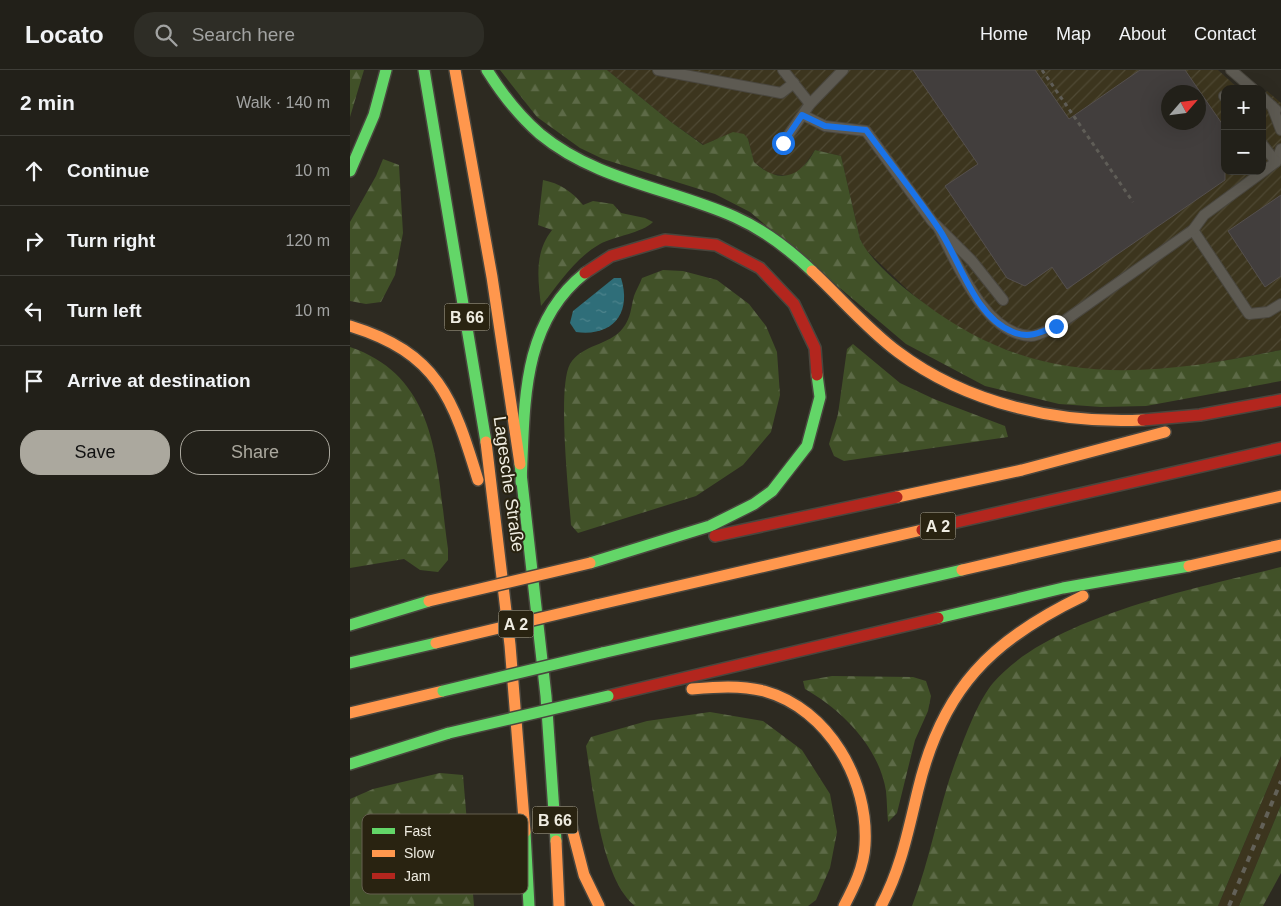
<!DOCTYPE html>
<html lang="en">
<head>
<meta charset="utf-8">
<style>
  body { margin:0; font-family:Arial,sans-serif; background:#2e2d26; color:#f1f3f6 }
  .controls { position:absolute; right:15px; top:15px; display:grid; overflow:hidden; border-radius:10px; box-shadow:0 5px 20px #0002 }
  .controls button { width:45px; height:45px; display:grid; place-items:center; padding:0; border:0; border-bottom:1px solid #3f3e38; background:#222019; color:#f1f3f6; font:25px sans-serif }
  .compass { position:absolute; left:811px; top:15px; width:45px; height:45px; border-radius:50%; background:#222019; box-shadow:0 5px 20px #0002; rotate:62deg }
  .stop { position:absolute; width:15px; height:15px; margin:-11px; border:4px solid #1a73e8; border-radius:50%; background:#fff }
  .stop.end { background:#1a73e8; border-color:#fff; box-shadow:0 1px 5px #0008 }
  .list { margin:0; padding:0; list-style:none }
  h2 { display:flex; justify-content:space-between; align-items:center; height:65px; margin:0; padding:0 20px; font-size:21px }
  h2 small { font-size:16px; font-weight:400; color:#a2a3a2 }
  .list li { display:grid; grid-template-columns:32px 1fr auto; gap:15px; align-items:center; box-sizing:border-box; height:70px; padding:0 20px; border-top:1px solid #3f3e38 }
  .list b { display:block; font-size:19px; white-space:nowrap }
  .list em { font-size:16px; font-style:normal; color:#a2a3a2 }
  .actions { display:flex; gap:10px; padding:15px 20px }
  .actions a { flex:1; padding:11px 0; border:1px solid #aba89e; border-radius:20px; text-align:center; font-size:18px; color:#aba89e }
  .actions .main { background:#aba89e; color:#111 }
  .icon { flex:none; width:28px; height:28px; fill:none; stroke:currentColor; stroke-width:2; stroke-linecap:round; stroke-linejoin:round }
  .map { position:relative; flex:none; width:931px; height:836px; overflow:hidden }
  header { display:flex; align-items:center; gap:30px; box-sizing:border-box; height:70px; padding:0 25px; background:#222019; border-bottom:1px solid #3f3e38 }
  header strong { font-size:24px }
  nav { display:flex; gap:28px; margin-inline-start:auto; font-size:18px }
  .search { width:350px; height:45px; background:#2e2d26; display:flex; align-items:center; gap:12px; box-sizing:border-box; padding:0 18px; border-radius:20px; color:#a2a3a2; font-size:19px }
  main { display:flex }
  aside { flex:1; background:#222019 }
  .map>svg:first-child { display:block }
</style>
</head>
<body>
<header>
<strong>Locato</strong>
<div class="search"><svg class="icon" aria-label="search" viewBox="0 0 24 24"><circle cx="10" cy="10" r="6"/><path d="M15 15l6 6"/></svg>Search here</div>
<nav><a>Home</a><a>Map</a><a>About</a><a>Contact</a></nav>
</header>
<main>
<aside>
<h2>2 min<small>Walk · 140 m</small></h2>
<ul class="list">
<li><svg class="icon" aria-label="ahead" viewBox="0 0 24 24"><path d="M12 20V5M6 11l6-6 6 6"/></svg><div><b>Continue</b></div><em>10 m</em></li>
<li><svg class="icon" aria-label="right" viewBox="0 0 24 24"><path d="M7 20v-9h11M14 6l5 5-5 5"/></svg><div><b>Turn right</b></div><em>120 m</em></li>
<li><svg class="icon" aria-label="left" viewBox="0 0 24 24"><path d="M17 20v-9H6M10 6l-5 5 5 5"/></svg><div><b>Turn left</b></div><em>10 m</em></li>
<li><svg class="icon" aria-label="arrive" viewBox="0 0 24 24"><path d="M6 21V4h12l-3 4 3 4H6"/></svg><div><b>Arrive at destination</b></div></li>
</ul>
<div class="actions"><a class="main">Save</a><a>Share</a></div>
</aside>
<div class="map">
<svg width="931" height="836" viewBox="0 0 931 836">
  <defs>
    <pattern id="industrial-furrows" width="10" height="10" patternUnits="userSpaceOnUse" patternTransform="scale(1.25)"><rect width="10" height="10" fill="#3c351e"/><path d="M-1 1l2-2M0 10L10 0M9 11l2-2" fill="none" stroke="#4f4934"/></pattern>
    <pattern id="forest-firs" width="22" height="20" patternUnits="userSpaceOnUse" patternTransform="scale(1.25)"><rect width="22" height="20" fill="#415128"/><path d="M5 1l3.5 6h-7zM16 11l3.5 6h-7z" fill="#5d6a47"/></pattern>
    <pattern id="water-ripples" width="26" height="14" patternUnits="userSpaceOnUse" patternTransform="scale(1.25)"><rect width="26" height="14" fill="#2f6e79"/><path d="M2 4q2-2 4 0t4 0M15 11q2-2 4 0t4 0" fill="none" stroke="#4d838c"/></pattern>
  </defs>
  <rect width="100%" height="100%" fill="#2d2a21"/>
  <polygon fill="#3c351e" points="931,686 931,735 889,836 868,836"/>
  <path fill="url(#industrial-furrows)" fill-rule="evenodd" d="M257,0H868L889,19H875V101H912V28L917,21L931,33V280L846,296L793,301H747L711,296L676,287L646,276L614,261L589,245L561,223L515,179L510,169L491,86L465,80L451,100L442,106L420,104L404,92L398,69L364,70L354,75L321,52ZM818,22H848V52H818Z"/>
  <g fill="url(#forest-firs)">
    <polygon points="0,0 14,0 0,47"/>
    <path d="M150,0H257L321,52L353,75L383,62L394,64L398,69L404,92C429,115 450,108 465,80L491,86L510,169C521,192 553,218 574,233C688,320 799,307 931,280V311L796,336L751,337L709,334L635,316L556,274L400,142L365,124L253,89L230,78L187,47Z"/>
    <polygon points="33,89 49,95 53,163 45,205 31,232 16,234 0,231 0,152 26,106"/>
    <path d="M193,110C209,113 223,122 233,135L243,131L263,134L271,143L295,148L303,152C292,163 265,166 250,174C225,188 208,215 191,236C188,209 184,183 202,160L188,155Z"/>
    <path d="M313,200L333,201L367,210L399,234L416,256L427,282L430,325L421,362L393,395L346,426L228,463L221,455C219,424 207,318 220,294C232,274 259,276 273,258C281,248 281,237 284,226C286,220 290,214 292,208Z"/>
    <polygon points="503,274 550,313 584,329 655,356 658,367 494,391 484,386 479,374 488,344 497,279"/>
    <path d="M0,277C91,308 86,399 98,479V490L88,502L70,500L54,489L0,498Z"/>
    <path d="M931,497V686L868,836H562C582,785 589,731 610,680C617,661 630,628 643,613C700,546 848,518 931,497Z"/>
    <path d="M482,606L563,607L576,611L581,626L578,641L565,670L547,743L538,752C537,742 537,731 536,721C529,677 492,640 455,619L453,611Z"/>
    <path d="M360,642L413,651L452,680L480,724L487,762L480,798L466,830L458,836H285C251,809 243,719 236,676L241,667L297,651Z"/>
    <polygon points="90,703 113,705 124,836 0,836 0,729 23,719"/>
    <polygon points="931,735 931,803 913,836 889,836"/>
  </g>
  <path fill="url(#water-ripples)" d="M264,208H271C282,243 263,267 226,262L220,253L223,241Z"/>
  <g fill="#423e3d" stroke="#55504e" fill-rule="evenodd">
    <path d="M563,0H685L719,49L790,0H835L875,58V110L717,219L702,197L675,216L657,208L595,116L628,94ZM818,22H848V52H818Z"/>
    <polygon points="931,125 931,206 915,217 878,161"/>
  </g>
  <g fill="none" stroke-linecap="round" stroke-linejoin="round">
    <g stroke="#49463e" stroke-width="12">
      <g id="lane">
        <polyline points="308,0 431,23 444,13"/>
        <polyline points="433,0 460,34"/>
        <polyline points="881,0 903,19"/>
        <polyline points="874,26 875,27"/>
        <polyline points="912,27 926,40"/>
        <polyline points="922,36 931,60"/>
        <polyline points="453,45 475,56 516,61 582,151 622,191 653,230"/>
        <polyline points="433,73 460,34 493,0"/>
        <polyline points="926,92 931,79"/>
        <path d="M589,159C607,193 635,265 681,266C689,266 699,259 707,256L843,160L899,244L918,242L931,234"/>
        <polyline points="843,160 854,145 926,92 912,74"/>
      </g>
    </g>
    <g stroke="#49463e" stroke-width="14">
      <g id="fast">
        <polyline points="74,0 136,372"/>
        <path d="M137,0C152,24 168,45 190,64C247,111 320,118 385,147C414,160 440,180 462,201"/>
        <polyline points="0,101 24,45 36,0"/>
        <polyline points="170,394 196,626 206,771"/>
        <path d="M171,412C175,337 170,254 235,203"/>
        <polyline points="240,493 360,456 404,434 422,421 457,376 470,327 467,305"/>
        <polyline points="588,548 713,518 839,496"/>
        <polyline points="0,555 79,531"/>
        <polyline points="252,583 612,500"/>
        <polyline points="0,593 86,573"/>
        <polyline points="0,694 99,663"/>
        <polyline points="175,762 179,836"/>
      </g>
    </g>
    <g stroke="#49463e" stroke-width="14">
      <g id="slow">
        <polyline points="105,0 142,207 170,394"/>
        <path d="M462,201C491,228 517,259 548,282C617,334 709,354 793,350"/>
        <path d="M0,256C88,283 103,328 128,410"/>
        <polyline points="136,372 160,575 175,762"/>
        <polyline points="547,427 672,400 815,362"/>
        <polyline points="839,496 931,475"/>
        <polyline points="612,500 931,426"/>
        <polyline points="246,535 572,460"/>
        <path d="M342,619C366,617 390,615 414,621C479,639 519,711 515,775C514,797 504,817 494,836"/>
        <polyline points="0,643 93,621"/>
        <polyline points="218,743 234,805 249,836"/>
        <polyline points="206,771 209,836"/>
        <path d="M531,836C551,799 558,761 568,720C592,619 641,570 733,526"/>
      </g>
    </g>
    <g stroke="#49463e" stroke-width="14">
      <g id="jam">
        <polyline points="235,203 261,186 315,170 366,175 410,198 444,234 465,278 467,305"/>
        <polyline points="793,350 850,345 931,330"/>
        <polyline points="572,460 931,378"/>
        <polyline points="365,466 547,427"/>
        <polyline points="258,626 588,548"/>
      </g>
    </g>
    <polyline stroke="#5f5d57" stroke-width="3" stroke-dasharray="4 4" stroke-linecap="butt" points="692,0 783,132"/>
    <use href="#lane" stroke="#5d5a52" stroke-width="10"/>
    <use href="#fast" stroke="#63d668" stroke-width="11"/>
    <use href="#slow" stroke="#ff974d" stroke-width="11"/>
    <use href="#jam" stroke="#b3261e" stroke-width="11"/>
    <polyline stroke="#636158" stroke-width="4" stroke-dasharray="6 6" stroke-linecap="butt" points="879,836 931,711"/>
    <g stroke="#49463e" stroke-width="14" stroke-linecap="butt">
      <g id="fast-bridge">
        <polyline points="93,621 252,583"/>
        <polyline points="99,663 258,626"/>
      </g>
    </g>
    <g stroke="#49463e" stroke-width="14" stroke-linecap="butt">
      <g id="slow-bridge">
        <polyline points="79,531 240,493"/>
        <polyline points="86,573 246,535"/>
      </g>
    </g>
    <use href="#fast-bridge" stroke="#63d668" stroke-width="11"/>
    <use href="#slow-bridge" stroke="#ff974d" stroke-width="11"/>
  </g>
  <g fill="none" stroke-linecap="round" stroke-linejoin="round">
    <path stroke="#1a73e8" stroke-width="6" d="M433,73L452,45L475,56L516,60C540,93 566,125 589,159C610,190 624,247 663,262C679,269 692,262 706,256"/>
  </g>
  <g text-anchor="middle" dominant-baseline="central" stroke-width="4" stroke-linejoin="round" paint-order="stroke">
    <g fill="#292311" stroke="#b4b0a3" stroke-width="1">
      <rect x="94.5" y="233.5" width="45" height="27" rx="4"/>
      <rect x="570.5" y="442.5" width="35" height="27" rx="4"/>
      <rect x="148.5" y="540.5" width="35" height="27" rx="4"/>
      <rect x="182.5" y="736.5" width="45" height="27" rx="4"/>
    </g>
    <g font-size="16" font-weight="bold" fill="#efece1">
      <text x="117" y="247">B 66</text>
      <text x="588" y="456">A 2</text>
      <text x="166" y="554">A 2</text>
      <text x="205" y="750">B 66</text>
    </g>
    <g font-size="18" fill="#efece1" stroke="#292311">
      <text transform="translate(159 414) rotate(82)">Lagesche Straße</text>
    </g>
  </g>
  <rect x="12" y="744" width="166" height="80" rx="8" fill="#292311" stroke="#645f4f" stroke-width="1"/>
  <rect x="22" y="758" width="23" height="6" fill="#63d668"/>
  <rect x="22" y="780" width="23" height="7" fill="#ff974d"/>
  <rect x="22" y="803" width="23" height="6" fill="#b3261e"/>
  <g font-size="14" fill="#efece1">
    <text x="54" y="766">Fast</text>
    <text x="54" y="788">Slow</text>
    <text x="54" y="811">Jam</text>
  </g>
</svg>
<div class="controls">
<button>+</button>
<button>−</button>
</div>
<svg class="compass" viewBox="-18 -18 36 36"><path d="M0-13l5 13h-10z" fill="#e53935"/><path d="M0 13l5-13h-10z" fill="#a2a3a2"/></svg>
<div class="stop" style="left:433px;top:73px"></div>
<div class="stop end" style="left:706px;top:256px"></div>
</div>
</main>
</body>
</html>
